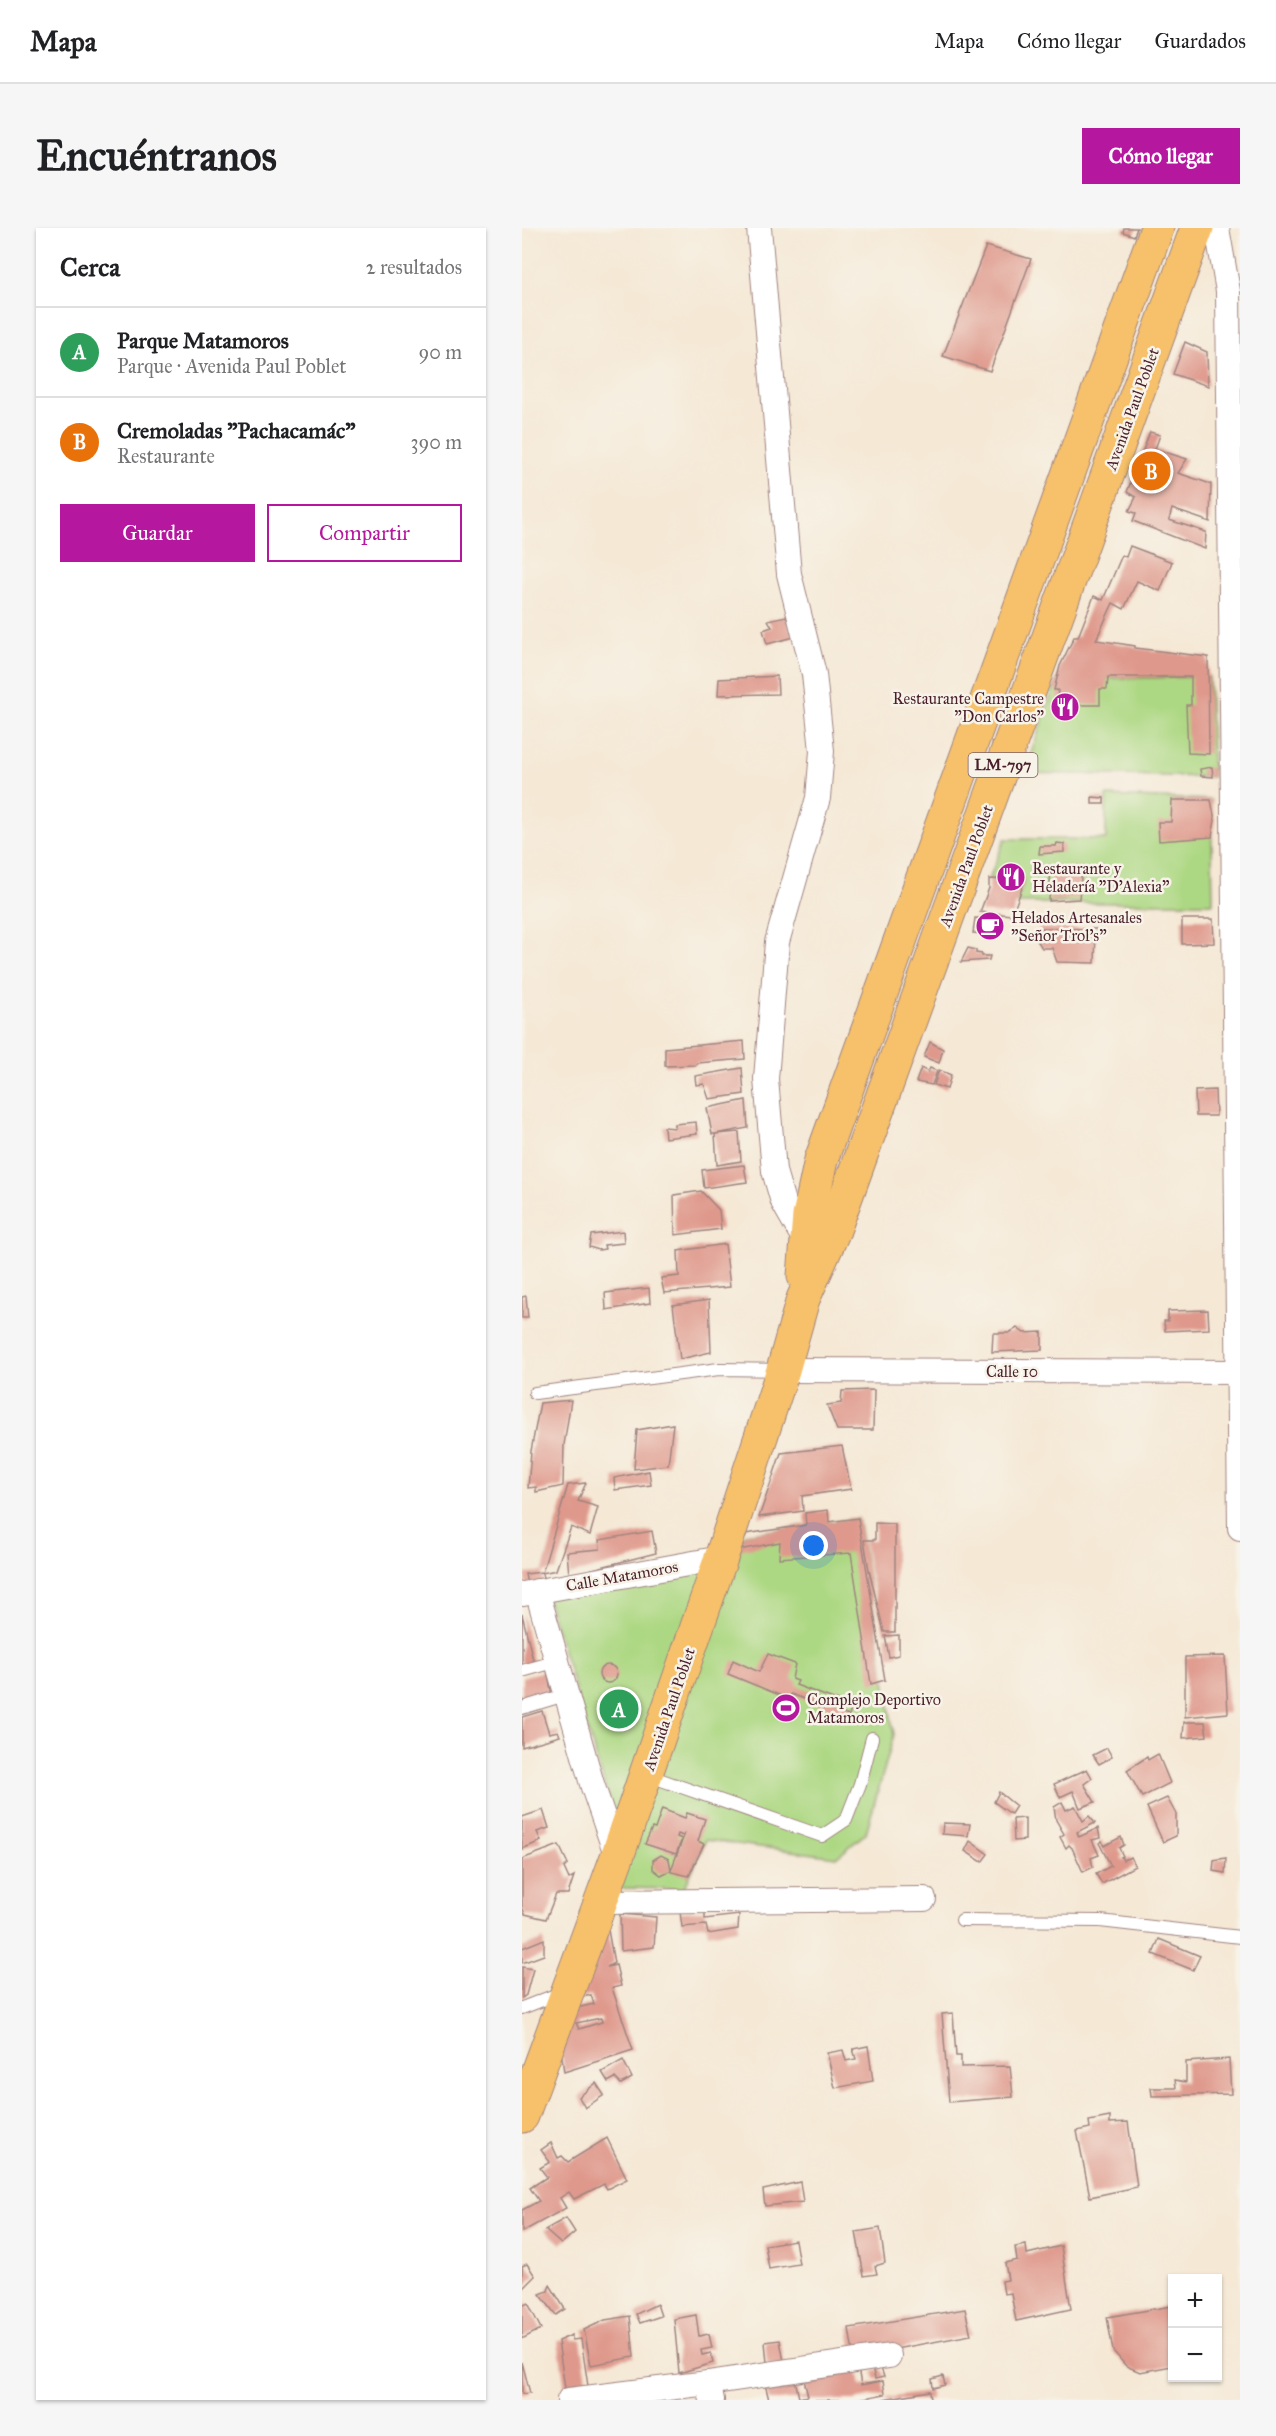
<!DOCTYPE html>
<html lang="es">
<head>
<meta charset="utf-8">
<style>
  body { margin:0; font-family:"IM FELL Great Primer",serif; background:#f6f6f6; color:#202124 }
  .controls { position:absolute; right:18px; bottom:18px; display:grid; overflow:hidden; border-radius:0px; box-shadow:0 2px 4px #0004 }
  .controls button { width:54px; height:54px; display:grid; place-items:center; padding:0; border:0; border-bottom:2px solid #e0e0e0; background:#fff; color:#202124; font:30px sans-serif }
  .you { position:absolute; left:292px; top:1318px; width:21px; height:21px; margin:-15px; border:4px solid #fff; border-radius:50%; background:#1a73e8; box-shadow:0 0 0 9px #1a73e833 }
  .badge { display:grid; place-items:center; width:39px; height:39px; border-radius:50%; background:#b5179e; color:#fff; font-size:20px; font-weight:700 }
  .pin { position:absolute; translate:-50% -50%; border:3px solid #fff; box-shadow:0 2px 6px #0006 }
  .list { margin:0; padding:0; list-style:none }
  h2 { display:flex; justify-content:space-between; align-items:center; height:78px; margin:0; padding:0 24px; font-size:26px }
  h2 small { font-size:20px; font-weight:400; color:#757577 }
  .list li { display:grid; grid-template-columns:39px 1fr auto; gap:18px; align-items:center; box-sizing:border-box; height:90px; padding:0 24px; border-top:2px solid #e0e0e0 }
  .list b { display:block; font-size:22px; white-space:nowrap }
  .list p { margin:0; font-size:20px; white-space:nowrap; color:#757577 }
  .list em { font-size:20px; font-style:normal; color:#757577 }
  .actions { display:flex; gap:12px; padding:18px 24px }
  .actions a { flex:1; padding:14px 0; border:2px solid #b5179e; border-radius:0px; text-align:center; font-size:21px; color:#b5179e }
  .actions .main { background:#b5179e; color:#fff }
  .map { position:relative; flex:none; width:718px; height:2172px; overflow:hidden; border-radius:0px }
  header { display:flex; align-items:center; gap:36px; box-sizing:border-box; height:84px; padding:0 30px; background:#fff; border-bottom:2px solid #e0e0e0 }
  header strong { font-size:28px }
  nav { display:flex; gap:33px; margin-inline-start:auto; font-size:21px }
  .intro { display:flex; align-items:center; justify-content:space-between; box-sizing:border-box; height:144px; padding:0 36px }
  h1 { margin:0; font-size:42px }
  .button { padding:15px 27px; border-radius:0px; background:#b5179e; color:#fff; font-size:21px; font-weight:700 }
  main { display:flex; gap:36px; padding:0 36px }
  aside { flex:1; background:#fff; border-radius:0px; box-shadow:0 2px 4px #0004 }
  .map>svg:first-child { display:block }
</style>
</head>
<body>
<header>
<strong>Mapa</strong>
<nav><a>Mapa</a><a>Cómo llegar</a><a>Guardados</a></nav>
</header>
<div class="intro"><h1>Encuéntranos</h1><a class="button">Cómo llegar</a></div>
<main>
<aside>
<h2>Cerca<small>2 resultados</small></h2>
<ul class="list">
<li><span class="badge" style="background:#2e9e5b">A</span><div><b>Parque Matamoros</b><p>Parque · Avenida Paul Poblet</p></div><em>90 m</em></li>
<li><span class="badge" style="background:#e8710a">B</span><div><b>Cremoladas &quot;Pachacamác&quot;</b><p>Restaurante</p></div><em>390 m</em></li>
</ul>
<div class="actions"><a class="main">Guardar</a><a>Compartir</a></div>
</aside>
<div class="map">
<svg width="718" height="2172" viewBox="0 0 718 2172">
  <rect width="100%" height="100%" fill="#f7f3e8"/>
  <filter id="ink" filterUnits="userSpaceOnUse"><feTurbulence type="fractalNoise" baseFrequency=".0167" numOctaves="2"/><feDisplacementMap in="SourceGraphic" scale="12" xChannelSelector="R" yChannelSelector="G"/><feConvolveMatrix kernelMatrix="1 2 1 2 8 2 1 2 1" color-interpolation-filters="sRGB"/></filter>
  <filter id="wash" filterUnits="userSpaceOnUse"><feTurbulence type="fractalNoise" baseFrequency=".008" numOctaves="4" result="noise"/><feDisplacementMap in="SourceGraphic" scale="24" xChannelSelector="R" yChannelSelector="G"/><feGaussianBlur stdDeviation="1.35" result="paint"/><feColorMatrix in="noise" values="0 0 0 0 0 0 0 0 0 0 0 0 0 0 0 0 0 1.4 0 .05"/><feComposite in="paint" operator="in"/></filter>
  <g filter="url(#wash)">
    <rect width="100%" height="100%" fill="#f5e8d5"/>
    <g fill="#add883" stroke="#7c7c57" stroke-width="1.5">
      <polygon points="687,449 691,549 502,545 535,451"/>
      <polygon points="584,568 689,572 691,675 494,675 503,652 467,651 483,611 584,611"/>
      <polygon points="336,1290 372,1507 344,1605 315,1629 184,1612 162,1661 94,1660 223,1306"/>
      <polygon points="189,1338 95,1597 23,1364"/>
    </g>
    <g id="blocks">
      <g fill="#df998c" fill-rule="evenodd">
        <polygon points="602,0 615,0 612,8 601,4"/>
        <polygon points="464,18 509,31 468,143 421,128"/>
        <polygon points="663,114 685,124 686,158 651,146"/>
        <polygon points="628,204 638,207 633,221 665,231 656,245 689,256 688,294 650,281 647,292 684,304 683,321 611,293 614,285 607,283 614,269 605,264"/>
        <polygon points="608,318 650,334 638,363 615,353 602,381 591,375 574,412 613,418 613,420 686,429 687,526 666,525 664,477 669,477 669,449 586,449 585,461 578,461 578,477 535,477 536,462 532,462 538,438 552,409 556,409 572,368 581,372 600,327 604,329"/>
        <polygon points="264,388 272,409 245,416 241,402 250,399 246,392"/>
        <polygon points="255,448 256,466 196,467 197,451"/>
        <polygon points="690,539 691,549 679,548 678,541"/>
        <polygon points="570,569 582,570 582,576 570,576"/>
        <polygon points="650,572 689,572 693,592 690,609 637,613 636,594 649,594"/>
        <polygon points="535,615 542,616 542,624 517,626 518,618 534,618"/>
        <polygon points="529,639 560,639 557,671 527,673"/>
        <polygon points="467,651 503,652 490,687 458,684 467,660"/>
        <polygon points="453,690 476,691 476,707 451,705"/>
        <polygon points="660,691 691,691 692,715 660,716"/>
        <polygon points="517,700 574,701 573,735 535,734 530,720 520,720 515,712"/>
        <polygon points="446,720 454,722 454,725 460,726 460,728 468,728 467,732 439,734"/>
        <polygon points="222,813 223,831 175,835 173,837 143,838 143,820"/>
        <polygon points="408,814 421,821 417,835 402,829"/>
        <polygon points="220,840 222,866 187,871 182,856 174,857 173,848"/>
        <polygon points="399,840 406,844 408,840 415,843 410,857 394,854"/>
        <polygon points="417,842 429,847 425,861 412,857"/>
        <polygon points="693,862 694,888 674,888 673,863"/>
        <polygon points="224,872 226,900 193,906 217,904 219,933 195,937 193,906 190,906 185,880"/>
        <polygon points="174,894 175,906 143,910 142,899 153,900 153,896"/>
        <polygon points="222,937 225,954 182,960 180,942"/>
        <polygon points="179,963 197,982 199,1001 153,1007 152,967"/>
        <polygon points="101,1003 102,1015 82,1017 83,1021 77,1022 67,1019 69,1007"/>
        <polygon points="203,1016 208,1059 142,1065 139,1050 157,1048 156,1023"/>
        <polygon points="127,1060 128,1075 84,1082 83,1065"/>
        <polygon points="4,1068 6,1090 0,1090 0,1069"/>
        <polygon points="187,1072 189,1124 158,1131 151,1077"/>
        <polygon points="686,1082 687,1101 643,1103 642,1093 646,1093 646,1083"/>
        <polygon points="495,1100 502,1105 520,1104 520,1122 470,1124 471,1105 487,1105"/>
        <polygon points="352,1162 351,1202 315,1202 305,1177 319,1175 320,1163"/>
        <polygon points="49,1172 42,1217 41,1258 14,1264 14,1259 6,1260 9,1223 18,1175"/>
        <polygon points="151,1196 146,1237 112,1241 115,1202"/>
        <polygon points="320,1218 329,1261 280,1268 281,1283 237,1289 259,1225"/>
        <polygon points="127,1243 129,1257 93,1262 92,1250"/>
        <polygon points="64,1255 56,1273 76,1279 68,1307 49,1299 34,1342 20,1345 46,1257"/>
        <polygon points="306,1282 307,1294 336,1290 363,1452 349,1456 329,1325 257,1330 258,1314 217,1322 223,1306 284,1297 283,1285"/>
        <polygon points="353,1295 373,1296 373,1404 362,1404 347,1342 342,1312 353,1312"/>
        <polygon points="130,1303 134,1325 47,1347 45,1324 78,1321 77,1312"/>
        <polygon points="20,1344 22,1354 5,1357 3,1346"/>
        <polygon points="0,1386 12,1436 0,1439"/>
        <polygon points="377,1407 377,1427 367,1429 363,1408"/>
        <polygon points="246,1426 273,1436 270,1451 276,1453 274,1457 330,1478 327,1488 269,1466 267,1471 206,1446 211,1432 237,1444"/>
        <polygon points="703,1428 706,1485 663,1489 663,1429"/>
        <circle cx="86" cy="1446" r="9"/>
        <polygon points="25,1442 30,1467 0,1476 0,1449"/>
        <polygon points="20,1483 27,1505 36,1503 38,1508 0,1519 0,1489"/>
        <polygon points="662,1494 683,1494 685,1508 661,1510"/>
        <polygon points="585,1520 590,1529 577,1536 571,1527"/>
        <polygon points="636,1526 648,1555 620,1569 605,1542 625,1529 626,1532"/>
        <polygon points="565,1541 570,1550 562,1556 573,1574 558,1580 551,1563 538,1569 532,1556"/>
        <polygon points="477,1564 494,1578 489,1586 472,1574"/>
        <polygon points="645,1570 654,1586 654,1608 641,1614 625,1579"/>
        <polygon points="540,1574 544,1582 553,1578 561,1593 567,1588 573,1595 555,1604 557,1609 576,1600 578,1610 570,1612 577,1627 569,1630 571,1639 561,1644 550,1620 547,1617 544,1620 538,1609 542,1606 534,1592 532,1579"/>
        <polygon points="140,1581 163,1590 165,1585 183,1591 176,1613 182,1616 167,1648 149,1644 149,1642 139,1647 131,1641 131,1632 139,1627 147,1631 149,1642 163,1605 161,1608 156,1606 155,1609 160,1611 154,1626 123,1616 130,1600 133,1601"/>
        <polygon points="21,1582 27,1600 15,1604 19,1613 0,1621 0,1589"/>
        <polygon points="503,1590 503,1612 492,1613 491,1591"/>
        <polygon points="421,1595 448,1596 446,1608 420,1606"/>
        <polygon points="599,1609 602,1617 597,1620 601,1628 599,1629 601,1632 609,1629 613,1638 580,1656 574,1646 589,1638 577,1615 580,1613 582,1618"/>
        <polygon points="448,1613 466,1626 460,1634 443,1623"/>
        <polygon points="37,1617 46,1636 42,1640 47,1651 52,1648 46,1666 34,1666 24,1691 3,1686 0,1679 0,1631"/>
        <polygon points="704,1630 703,1645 691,1643 692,1632"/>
        <polygon points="183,1683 183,1691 217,1687 216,1701 186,1706 184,1697 160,1699 158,1684"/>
        <path d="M83,1685L92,1735L85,1739L94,1737L99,1758L90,1760L111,1822L42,1844L40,1829L30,1831L46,1782L72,1776L69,1767L50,1772ZM79,1790L80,1794L57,1801L54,1795Z"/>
        <polygon points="98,1686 134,1689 132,1719 99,1723"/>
        <polygon points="22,1711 22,1727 0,1735 0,1720"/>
        <polygon points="637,1711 678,1728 671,1742 631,1726"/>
        <polygon points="0,1739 11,1741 4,1767 0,1770"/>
        <polygon points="431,1785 434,1828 439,1828 439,1839 488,1838 491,1869 427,1874 420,1786"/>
        <polygon points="346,1818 351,1853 313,1860 305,1825 321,1822 324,1833 334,1831 331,1821"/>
        <polygon points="707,1831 709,1866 630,1868 629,1860 654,1860 653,1852 664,1854 664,1834"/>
        <polygon points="101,1832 110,1850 99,1856 93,1850 86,1854 80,1844"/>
        <polygon points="74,1855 82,1867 63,1880 57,1869"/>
        <polygon points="588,1889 588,1895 606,1894 615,1959 568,1969 555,1903 568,1900 567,1893"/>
        <polygon points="85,1910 105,1951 85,1961 82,1956 52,1971 47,1964 38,1970 44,1980 0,2004 0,1982 17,1973 8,1960 25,1949 18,1940 28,1934 19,1922 29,1915 36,1930 40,1928 46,1934"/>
        <polygon points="278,1954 281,1974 243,1978 241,1962"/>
        <polygon points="44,1990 53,2004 39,2016 23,2002"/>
        <polygon points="358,2000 363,2035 353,2038 355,2046 342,2048 334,2004"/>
        <polygon points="273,2012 277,2036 247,2041 243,2017"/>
        <polygon points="504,2017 505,2026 539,2018 549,2081 494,2093 489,2065 482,2066 480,2053 486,2052 483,2035 495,2032 493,2019"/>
        <polygon points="5,2036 13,2048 0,2061 0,2038"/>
        <polygon points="28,2057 43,2081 34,2087 18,2066 26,2063"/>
        <polygon points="6,2075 19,2101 0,2111 0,2078"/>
        <polygon points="135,2076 139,2088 118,2095 114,2086"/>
        <polygon points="650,2078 650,2138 618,2144 604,2138 591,2123 585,2089"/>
        <polygon points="443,2081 449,2107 368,2122 331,2125 327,2100"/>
        <polygon points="174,2087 177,2108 187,2106 190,2120 179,2122 180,2127 189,2125 191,2135 157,2145 152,2091"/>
        <polygon points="108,2088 112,2129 69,2137 62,2102 83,2092"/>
        <polygon points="50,2107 50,2112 59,2111 66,2158 43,2160 36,2113"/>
        <polygon points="258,2112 263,2139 245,2135 243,2114"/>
        <polygon points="0,2134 8,2165 0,2166"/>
        <polygon points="336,2140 339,2157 361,2153 363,2166 332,2172 247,2172 243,2156 273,2151 277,2170 286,2168 281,2148"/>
        <polygon points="359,2140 362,2149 353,2151 351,2143"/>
        <polygon points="421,2148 423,2157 411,2160 410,2151"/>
        <polygon points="408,2163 409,2172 362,2172 362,2171"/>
      </g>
    </g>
  </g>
  <g filter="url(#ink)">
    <use href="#blocks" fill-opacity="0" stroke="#a08480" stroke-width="1.5"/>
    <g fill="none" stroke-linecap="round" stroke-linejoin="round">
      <g stroke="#a08480" stroke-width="14">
        <g id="service">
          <polyline points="13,1165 197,1141 260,1142"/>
          <polyline points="0,1443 36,1433"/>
          <polyline points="0,1480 46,1466"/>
          <polyline points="125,1547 300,1608 324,1592 338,1556 350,1510"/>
          <polyline points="440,1692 578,1693 718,1709"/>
          <polyline points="0,1780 41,1764"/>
        </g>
      </g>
      <g stroke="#a08480" stroke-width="26">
        <g id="minor">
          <polyline points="237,0 267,346 292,446 300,523 296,570 255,714 244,851 252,943 261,974 285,1016"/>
          <polyline points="695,0 706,63 718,1300"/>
          <polyline points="261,1142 718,1144"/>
          <polyline points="15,1363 70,1556 95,1629"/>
          <polyline points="1,1366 199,1330"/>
          <polyline points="78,1674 402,1671"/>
          <polyline points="186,2155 367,2128"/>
          <polyline points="47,2172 186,2155 190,2172"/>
        </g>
      </g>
      <g stroke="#a08480" stroke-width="35">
        <g id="primary">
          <polyline points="282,1048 287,988 299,932 635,0"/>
          <polyline points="0,1888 95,1629 199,1330 261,1142 281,1071 312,1002 675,0"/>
        </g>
      </g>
      <use href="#service" stroke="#fff" stroke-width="12"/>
      <use href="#minor" stroke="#fff" stroke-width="24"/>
      <use href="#primary" stroke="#f6c16b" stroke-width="33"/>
    </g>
  </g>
  <defs>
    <g id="restaurant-disc" transform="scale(1.5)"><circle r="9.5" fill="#b5179e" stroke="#f7f3e8"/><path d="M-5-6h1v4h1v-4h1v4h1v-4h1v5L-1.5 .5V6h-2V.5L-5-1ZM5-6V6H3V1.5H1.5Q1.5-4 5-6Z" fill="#fff"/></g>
    <g id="cafe-disc" transform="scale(1.5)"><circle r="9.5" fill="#b5179e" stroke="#f7f3e8"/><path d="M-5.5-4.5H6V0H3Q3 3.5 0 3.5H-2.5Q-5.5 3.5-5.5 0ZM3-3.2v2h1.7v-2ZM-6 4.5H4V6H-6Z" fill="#fff"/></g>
    <g id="stadium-disc" transform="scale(1.5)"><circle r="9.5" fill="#b5179e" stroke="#f7f3e8"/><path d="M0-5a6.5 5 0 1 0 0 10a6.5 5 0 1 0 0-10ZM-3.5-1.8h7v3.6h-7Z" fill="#fff"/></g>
  </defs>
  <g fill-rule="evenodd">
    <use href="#restaurant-disc" x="543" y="479"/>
    <use href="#restaurant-disc" x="489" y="649"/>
    <use href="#cafe-disc" x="468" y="698"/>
    <use href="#stadium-disc" x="264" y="1480"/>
  </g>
  <g text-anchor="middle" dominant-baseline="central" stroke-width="5" stroke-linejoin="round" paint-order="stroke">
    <rect fill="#f7f3e8" stroke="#7e5f64" stroke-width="1.5" x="446.5" y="525" width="69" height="24" rx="4.5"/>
    <g font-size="15" font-weight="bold" fill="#4a1f2b">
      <text x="481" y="537">LM-797</text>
    </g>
    <g font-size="16" fill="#4a1f2b" stroke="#f7f3e8">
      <text transform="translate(610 181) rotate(-70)">Avenida Paul Poblet</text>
      <text transform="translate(444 638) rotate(-70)">Avenida Paul Poblet</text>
      <text x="490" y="1143">Calle 10</text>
      <text transform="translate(100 1348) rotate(-10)">Calle Matamoros</text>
      <text transform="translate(147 1481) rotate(-71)">Avenida Paul Poblet</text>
    </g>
    <g font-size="16" fill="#4a1f2b" stroke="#f7f3e8" text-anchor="start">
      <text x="522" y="470" text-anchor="end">Restaurante Campestre<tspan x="522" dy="18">"Don Carlos"</tspan></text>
      <text x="510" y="640">Restaurante y<tspan x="510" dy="18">Heladería "D'Alexia"</tspan></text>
      <text x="489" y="689">Helados Artesanales<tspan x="489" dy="18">"Señor Trol's"</tspan></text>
      <text x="285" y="1471">Complejo Deportivo<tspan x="285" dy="18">Matamoros</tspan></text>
    </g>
  </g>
</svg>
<div class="controls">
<button>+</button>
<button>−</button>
</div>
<div class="you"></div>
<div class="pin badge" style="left:97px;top:1481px;background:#2e9e5b">A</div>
<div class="pin badge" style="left:629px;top:243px;background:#e8710a">B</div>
</div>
</main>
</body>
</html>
